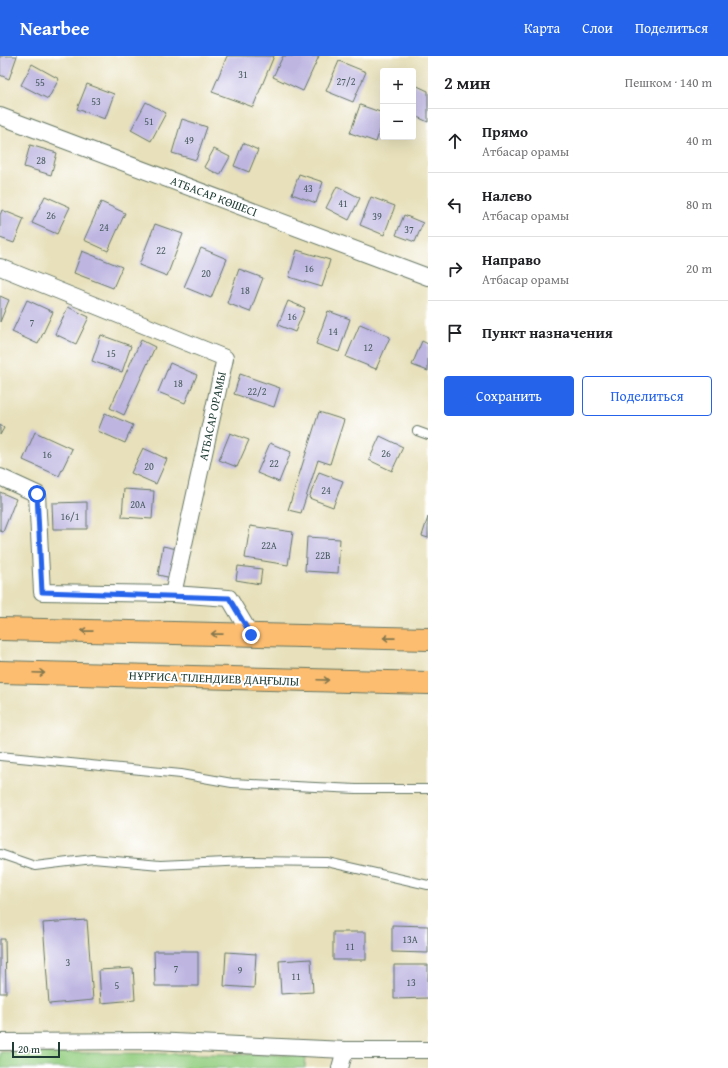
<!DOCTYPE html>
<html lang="ru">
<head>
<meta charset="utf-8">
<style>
  body { margin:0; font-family:"Gentium Book Plus",serif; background:#f2f2f2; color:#202124 }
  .controls { position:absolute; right:12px; top:12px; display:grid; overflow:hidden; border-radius:4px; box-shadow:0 4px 16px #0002 }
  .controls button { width:36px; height:36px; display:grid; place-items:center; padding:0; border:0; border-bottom:1px solid #e0e0e0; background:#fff; color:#202124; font:20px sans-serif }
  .scale { position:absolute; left:12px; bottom:10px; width:48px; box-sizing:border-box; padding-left:4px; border:2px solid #1f3d34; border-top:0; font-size:11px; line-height:14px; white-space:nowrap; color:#1f3d34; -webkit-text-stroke:3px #fff; paint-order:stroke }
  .stop { position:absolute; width:12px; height:12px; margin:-9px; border:3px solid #2563eb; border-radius:50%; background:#fff }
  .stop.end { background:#2563eb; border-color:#fff; box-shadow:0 1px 4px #0008 }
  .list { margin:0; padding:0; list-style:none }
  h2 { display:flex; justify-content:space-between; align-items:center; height:52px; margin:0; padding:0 16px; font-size:17px }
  h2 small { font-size:13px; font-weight:400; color:#757577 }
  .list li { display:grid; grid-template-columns:26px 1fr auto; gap:12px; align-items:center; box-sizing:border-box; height:64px; padding:0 16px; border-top:1px solid #e0e0e0 }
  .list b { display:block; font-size:15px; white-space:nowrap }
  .list p { margin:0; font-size:13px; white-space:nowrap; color:#757577 }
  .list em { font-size:13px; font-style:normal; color:#757577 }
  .actions { display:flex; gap:8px; padding:12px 16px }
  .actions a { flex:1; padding:9px 0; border:1px solid #2563eb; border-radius:4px; text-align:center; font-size:14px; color:#2563eb }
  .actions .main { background:#2563eb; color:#fff }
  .icon { flex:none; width:22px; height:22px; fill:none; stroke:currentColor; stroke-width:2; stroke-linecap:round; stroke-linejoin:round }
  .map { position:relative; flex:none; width:428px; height:1012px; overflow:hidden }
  header { display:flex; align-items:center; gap:24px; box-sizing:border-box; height:56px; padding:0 20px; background:#2563eb; color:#fff }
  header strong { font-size:19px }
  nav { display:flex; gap:22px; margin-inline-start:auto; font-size:14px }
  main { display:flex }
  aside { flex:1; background:#fff }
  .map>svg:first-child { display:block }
</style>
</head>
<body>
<header>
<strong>Nearbee</strong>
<nav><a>Карта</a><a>Слои</a><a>Поделиться</a></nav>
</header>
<main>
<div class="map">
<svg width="428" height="1012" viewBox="0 0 428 1012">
  <rect width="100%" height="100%" fill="#fff"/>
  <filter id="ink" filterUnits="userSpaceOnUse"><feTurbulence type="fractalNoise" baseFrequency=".025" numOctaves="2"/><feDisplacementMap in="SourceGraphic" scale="8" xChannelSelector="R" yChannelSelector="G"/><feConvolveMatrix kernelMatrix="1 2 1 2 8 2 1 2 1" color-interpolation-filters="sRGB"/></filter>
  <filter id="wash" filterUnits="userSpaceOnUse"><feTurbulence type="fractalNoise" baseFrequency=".012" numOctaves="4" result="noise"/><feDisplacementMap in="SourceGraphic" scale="16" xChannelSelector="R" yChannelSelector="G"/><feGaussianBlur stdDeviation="0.9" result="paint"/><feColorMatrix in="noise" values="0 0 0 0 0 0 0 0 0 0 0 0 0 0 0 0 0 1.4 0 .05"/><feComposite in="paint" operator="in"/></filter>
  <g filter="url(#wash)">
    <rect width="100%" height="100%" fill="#e7e0ba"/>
    <polygon fill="#95cf82" stroke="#5a865b" points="0,996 306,999 305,1012 0,1012"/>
    <g id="blocks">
      <g fill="#beb6e1">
        <polygon points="0,0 17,0 9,23 0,19"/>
        <polygon points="227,0 274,0 253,51 212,36"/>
        <polygon points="283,0 319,0 303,35 273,21"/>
        <polygon points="339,5 366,16 353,46 326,35"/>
        <polygon points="32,8 59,23 48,43 21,29"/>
        <polygon points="87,28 114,38 105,63 77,53"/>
        <polygon points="413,28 428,35 428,66 413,59"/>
        <polygon points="146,46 166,57 151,85 131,74"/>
        <polygon points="360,49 383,57 383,65 376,86 350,77"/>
        <polygon points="182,63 207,71 196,104 172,97"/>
        <polygon points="243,87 258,94 249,116 234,110"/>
        <polygon points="30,89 57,97 51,119 24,111"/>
        <polygon points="214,93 230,101 220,119 204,111"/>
        <polygon points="299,118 323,126 316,147 292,138"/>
        <polygon points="337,130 360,142 349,164 326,152"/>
        <polygon points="45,140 70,151 57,178 32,167"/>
        <polygon points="371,141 395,150 384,179 360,169"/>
        <polygon points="101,146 125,157 108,195 84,184"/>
        <polygon points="2,154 24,163 14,187 0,182 0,159"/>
        <polygon points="404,159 423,167 415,186 396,179"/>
        <polygon points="155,168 183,178 167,220 139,209"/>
        <polygon points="201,192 227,203 211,242 184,231"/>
        <polygon points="297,194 330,204 322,231 289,221"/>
        <polygon points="82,195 122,211 113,232 74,217"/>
        <polygon points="239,213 263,222 250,256 227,247"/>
        <polygon points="0,240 9,244 0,266"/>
        <polygon points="27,244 53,256 38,288 12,276"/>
        <polygon points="288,245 305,252 295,276 278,269"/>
        <polygon points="68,251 89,261 76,288 55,278"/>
        <polygon points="328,255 350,263 339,296 316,288"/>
        <polygon points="360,268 390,281 376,313 346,301"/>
        <polygon points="101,279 131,290 122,316 92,305"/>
        <polygon points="141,284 155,291 124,359 110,352"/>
        <polygon points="422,285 428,288 428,315 412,309"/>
        <polygon points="170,307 197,319 185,347 158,336"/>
        <polygon points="240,318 280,332 274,351 234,338"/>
        <polygon points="319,356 344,364 330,408 318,404 301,457 288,454"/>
        <polygon points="105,357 133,369 125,387 98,375"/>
        <polygon points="0,369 4,372 0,379"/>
        <polygon points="35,376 72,393 59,420 23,404"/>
        <polygon points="230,377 249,384 237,411 219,404"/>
        <polygon points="380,380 403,391 392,415 369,404"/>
        <polygon points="270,387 291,396 279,426 257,417"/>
        <polygon points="143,392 167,403 156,428 131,417"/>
        <polygon points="319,416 343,425 333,451 309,442"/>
        <polygon points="124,433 154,435 152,463 122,461"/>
        <polygon points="0,436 16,443 3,476 0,475"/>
        <polygon points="87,446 87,473 53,473 52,447"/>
        <polygon points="428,461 428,482 422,480"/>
        <polygon points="250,470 293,476 288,509 245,502"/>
        <polygon points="307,481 340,483 338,517 305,515"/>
        <polygon points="163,490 177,493 172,522 158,519"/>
        <polygon points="238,510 262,513 260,528 236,524"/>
        <polygon points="87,864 93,944 49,948 43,867"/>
        <polygon points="392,869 428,870 428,897 392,896"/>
        <rect x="333" y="876" width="33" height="28"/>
        <polygon points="0,883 5,883 6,937 0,937"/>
        <polygon points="154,895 198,895 198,930 155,930"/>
        <polygon points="226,896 256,898 254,932 224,930"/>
        <polygon points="311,903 313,936 281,938 279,905"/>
        <polygon points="394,909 428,909 428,942 394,943"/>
        <polygon points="133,912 135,944 101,947 99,914"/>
      </g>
    </g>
  </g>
  <g filter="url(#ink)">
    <use href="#blocks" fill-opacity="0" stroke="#657663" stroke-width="1"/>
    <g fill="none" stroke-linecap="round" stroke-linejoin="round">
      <g stroke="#657663" stroke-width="10">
        <g id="service">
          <polyline points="417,375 428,379"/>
          <polyline points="0,700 181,718 232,727 356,733 428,733"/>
          <polyline points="0,798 35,810 93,803 160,809 248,805 327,806 428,829"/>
        </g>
      </g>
      <g stroke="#657663" stroke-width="18">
        <g id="minor">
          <polyline points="0,60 428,221"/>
          <polyline points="0,211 225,302 173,538 229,542 251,579"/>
          <polyline points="0,421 37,438 42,536 173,538"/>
          <polyline points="0,986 153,985 345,994"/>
          <polyline points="340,1012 345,994 428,994"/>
        </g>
      </g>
      <g stroke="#657663" stroke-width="24">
        <g id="primary">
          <polyline points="0,573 428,583"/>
          <polyline points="0,616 428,627"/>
        </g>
      </g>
      <use href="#service" stroke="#fff" stroke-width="8"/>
      <use href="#minor" stroke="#fff" stroke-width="16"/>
      <use href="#primary" stroke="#fcbd6f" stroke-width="22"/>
    </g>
    <defs><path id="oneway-shaft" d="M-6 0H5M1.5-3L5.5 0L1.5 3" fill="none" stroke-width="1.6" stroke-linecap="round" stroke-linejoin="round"/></defs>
    <g stroke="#82774f">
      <use href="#oneway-shaft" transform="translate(87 575) rotate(-179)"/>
      <use href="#oneway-shaft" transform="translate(217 578) rotate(-179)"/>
      <use href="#oneway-shaft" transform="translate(389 582) rotate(-179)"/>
      <use href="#oneway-shaft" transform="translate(39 617) rotate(2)"/>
      <use href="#oneway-shaft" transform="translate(323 624) rotate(2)"/>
    </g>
  </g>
  <g fill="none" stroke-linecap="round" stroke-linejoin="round" filter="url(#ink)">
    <polyline stroke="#2563eb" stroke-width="5" points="37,438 42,536 229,542 251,579"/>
  </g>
  <g text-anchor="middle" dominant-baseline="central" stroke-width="4" stroke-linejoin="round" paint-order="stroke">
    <g font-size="10" fill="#475b5f">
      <text x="243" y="18">31</text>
      <text x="346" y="25">27/2</text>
      <text x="40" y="26">55</text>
      <text x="96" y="45">53</text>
      <text x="149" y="65">51</text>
      <text x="189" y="84">49</text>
      <text x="41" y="104">28</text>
      <text x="308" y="132">43</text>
      <text x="343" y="147">41</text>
      <text x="51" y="159">26</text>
      <text x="377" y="160">39</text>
      <text x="104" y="171">24</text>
      <text x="409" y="173">37</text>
      <text x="161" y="194">22</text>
      <text x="309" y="212">16</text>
      <text x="206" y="217">20</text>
      <text x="245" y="234">18</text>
      <text x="292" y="260">16</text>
      <text x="32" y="266">7</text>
      <text x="333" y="275">14</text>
      <text x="368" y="291">12</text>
      <text x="111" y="297">15</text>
      <text x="178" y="327">18</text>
      <text x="257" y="335">22/2</text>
      <text x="386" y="397">26</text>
      <text x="47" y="398">16</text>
      <text x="274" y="407">22</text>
      <text x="149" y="410">20</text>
      <text x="326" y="434">24</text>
      <text x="138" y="448">20А</text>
      <text x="70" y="460">16/1</text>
      <text x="269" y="489">22А</text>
      <text x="323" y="499">22В</text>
      <text x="410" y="883">13А</text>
      <text x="350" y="890">11</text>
      <text x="68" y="906">3</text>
      <text x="176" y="912">7</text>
      <text x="240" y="914">9</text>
      <text x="296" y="920">11</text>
      <text x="411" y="926">13</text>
      <text x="117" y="929">5</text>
    </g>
    <g font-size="12" fill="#1f3d34" stroke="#fff">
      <text transform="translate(214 140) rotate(21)">АТБАСАР КӨШЕСІ</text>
      <text transform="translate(212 360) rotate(-78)">АТБАСАР ОРАМЫ</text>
      <text transform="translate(214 622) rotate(2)">НҰРҒИСА ТІЛЕНДИЕВ ДАҢҒЫЛЫ</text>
    </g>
  </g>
</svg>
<div class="controls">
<button>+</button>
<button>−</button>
</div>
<div class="scale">20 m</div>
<div class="stop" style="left:37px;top:438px"></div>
<div class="stop end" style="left:251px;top:579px"></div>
</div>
<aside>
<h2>2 мин<small>Пешком · 140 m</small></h2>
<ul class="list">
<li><svg class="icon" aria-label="ahead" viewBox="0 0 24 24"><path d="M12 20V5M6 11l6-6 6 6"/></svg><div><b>Прямо</b><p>Атбасар орамы</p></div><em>40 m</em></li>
<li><svg class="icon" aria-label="left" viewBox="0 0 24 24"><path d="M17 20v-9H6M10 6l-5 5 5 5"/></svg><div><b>Налево</b><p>Атбасар орамы</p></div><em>80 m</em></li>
<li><svg class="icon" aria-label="right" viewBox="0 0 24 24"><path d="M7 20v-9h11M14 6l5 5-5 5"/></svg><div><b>Направо</b><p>Атбасар орамы</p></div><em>20 m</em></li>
<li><svg class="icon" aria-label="arrive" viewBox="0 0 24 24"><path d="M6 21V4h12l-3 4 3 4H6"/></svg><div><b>Пункт назначения</b></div></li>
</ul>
<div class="actions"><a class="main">Сохранить</a><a>Поделиться</a></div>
</aside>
</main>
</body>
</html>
